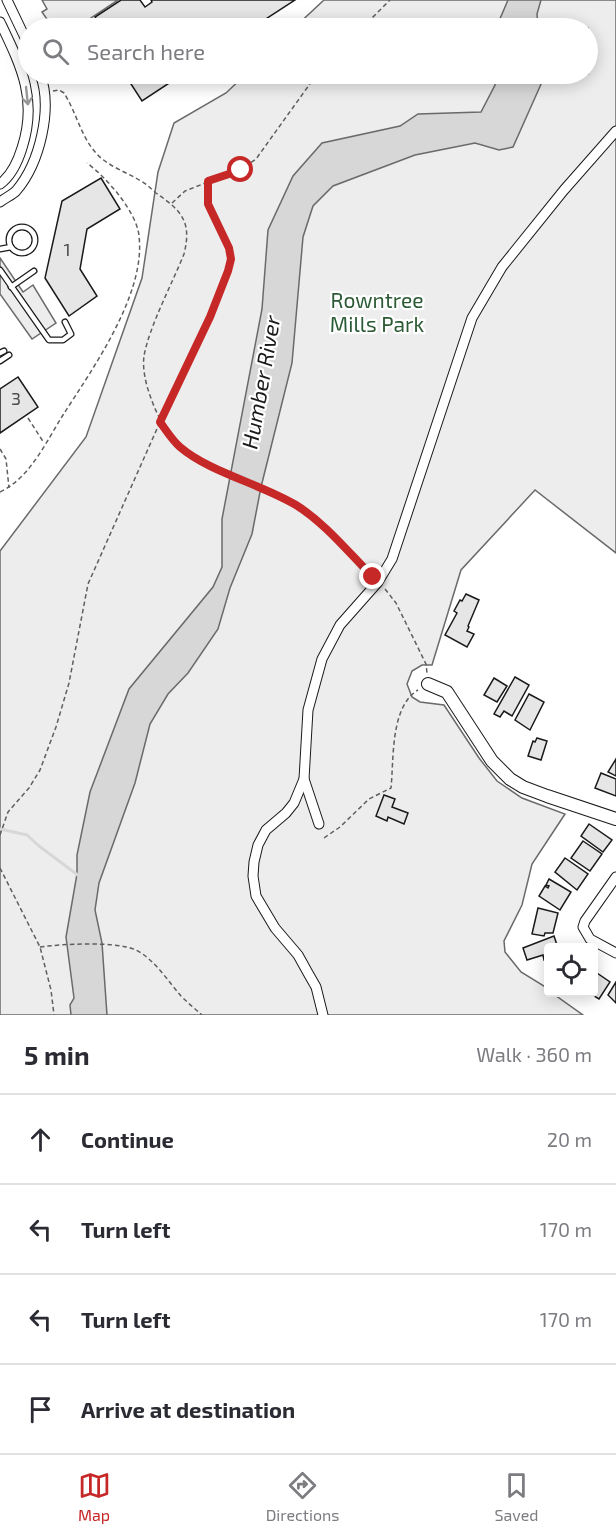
<!DOCTYPE html>
<html lang="en">
<head>
<meta charset="utf-8">
<style>
  body { margin:0; font-family:"Exo 2",sans-serif; background:#f7f7f7; color:#2b2b33 }
  .controls { position:absolute; right:18px; bottom:18px; display:grid; overflow:hidden; border-radius:6px; box-shadow:0 3px 15px #0003 }
  .controls button { width:54px; height:54px; display:grid; place-items:center; padding:0; border:0; border-bottom:2px solid #e1e1e2; background:#fff; color:#2b2b33; font:30px sans-serif }
  .stop { position:absolute; width:18px; height:18px; margin:-14px; border:4px solid #c62828; border-radius:50%; background:#fff }
  .stop.end { background:#c62828; border-color:#fff; box-shadow:0 2px 6px #0008 }
  .list { margin:0; padding:0; list-style:none }
  h2 { display:flex; justify-content:space-between; align-items:center; height:78px; margin:0; padding:0 24px; font-size:26px }
  h2 small { font-size:20px; font-weight:400; color:#7c7c81 }
  .list li { display:grid; grid-template-columns:39px 1fr auto; gap:18px; align-items:center; box-sizing:border-box; height:90px; padding:0 24px; border-top:2px solid #e1e1e2 }
  .list b { display:block; font-size:22px; white-space:nowrap }
  .list em { font-size:20px; font-style:normal; color:#7c7c81 }
  .icon { flex:none; width:33px; height:33px; fill:none; stroke:currentColor; stroke-width:2; stroke-linecap:round; stroke-linejoin:round }
  .map { position:relative; flex:none; width:616px; height:1015px; overflow:hidden }
  .search { position:absolute; background:#fff; box-shadow:0 3px 15px #0003; left:18px; right:18px; top:18px; height:66px; display:flex; align-items:center; gap:15px; box-sizing:border-box; padding:0 21px; border-radius:33px; color:#7c7c81; font-size:22px }
  .sheet { height:438px; background:#fff }
  nav { display:flex; justify-content:space-around; align-items:center; box-sizing:border-box; height:84px; border-top:2px solid #e1e1e2; background:#fff; font-size:16px; color:#7c7c81 }
  nav a { display:grid; justify-items:center; gap:3px }
  nav .on { color:#c62828 }
  .map>svg:first-child { display:block }
</style>
</head>
<body>
<div class="map">
<svg width="616" height="1015" viewBox="0 0 616 1015">
  <rect width="100%" height="100%" fill="#fff"/>
  <g fill="#ededed" stroke="#6a6a6a" stroke-width="1.5">
    <polygon points="42,0 118,0 91,18 97,28 53,28 42,12 47,9"/>
    <polygon points="324,0 616,0 616,553 535,490 461,570 432,665 422,665 412,671 407,684 412,697 420,702 444,705 479,758 497,781 522,798 565,814 532,864 522,905 504,941 505,952 521,972 544,986 548,990 548,993 552,993 583,1015 0,1015 0,551 86,437 142,278 158,172 174,123 226,93 246,74 588,74 588,28 294,28"/>
    <polygon points="0,258 23,292 33,285 56,323 32,339 0,294"/>
  </g>
  <g fill="#d7d7d7" stroke="#6a6a6a" stroke-width="1.5">
    <polygon points="508,0 541,0 537,14 538,28 496,28"/>
    <polygon points="496,74 541,74 542,82 513,147 499,150 475,143 415,155 333,186 313,206 303,237 292,363 261,487 252,534 230,588 218,629 188,673 168,694 150,724 135,783 99,883 95,910 102,943 107,1015 71,1015 70,1005 74,998 66,937 77,874 77,855 90,792 129,689 213,587 222,567 222,519 262,309 268,230 293,176 322,143 400,126 418,114 481,112 495,85"/>
  </g>
  <g fill="none" stroke-linecap="round" stroke-linejoin="round">
    <polyline stroke="#d7d7d7" stroke-width="3" points="0,829 27,835 39,846 79,876"/>
  </g>
  <g fill="#e6e6e6" stroke="#1a1a1a" stroke-width="1.5">
    <polygon points="121,0 140,0 145,7 152,2 151,0 295,0 252,28 102,28 95,17"/>
    <polygon points="122,74 183,74 142,101 131,84 142,77 140,74 127,82"/>
    <polygon points="101,178 120,209 87,229 80,269 97,296 69,316 45,278 62,201"/>
    <polygon points="18,377 38,407 0,433 0,389"/>
    <polygon points="466,594 479,600 468,626 469,627 467,631 474,634 467,647 445,635 457,613 454,611 460,600 462,601"/>
    <polygon points="515,677 529,685 512,716 504,711 500,717 494,714"/>
    <polygon points="494,678 507,686 497,702 484,695"/>
    <polygon points="529,694 544,702 530,730 515,720"/>
    <polygon points="537,738 547,741 541,760 528,756 533,741 535,742"/>
    <polygon points="616,759 616,776 608,772"/>
    <polygon points="601,773 616,779 616,796 595,788"/>
    <polygon points="384,795 395,799 392,807 408,813 404,824 388,817 387,821 376,816"/>
    <polygon points="589,824 612,840 603,852 581,836"/>
    <polygon points="583,841 602,854 590,871 571,858"/>
    <polygon points="565,858 588,874 577,890 555,872"/>
    <polygon points="549,879 571,892 560,910 539,896 545,886 548,888 549,886 546,885"/>
    <polygon points="538,908 558,913 553,933 545,933 544,936 532,934"/>
    <polygon points="554,936 558,948 548,948 548,958 544,960 543,955 527,960 523,948"/>
    <polygon points="594,971 610,982 599,999 589,993 594,993"/>
    <polygon points="616,982 616,1003 608,995"/>
  </g>
  <g fill="none" stroke-linecap="round" stroke-linejoin="round">
    <g stroke="#1a1a1a" stroke-width="7">
      <g id="service">
        <circle cx="22" cy="240" r="13"/>
        <polyline points="0,249 11,247"/>
        <polyline points="0,270 49,340 63,340 71,334 65,322"/>
        <polyline points="11,287 34,271"/>
        <polyline points="0,353 4,351"/>
        <polyline points="0,361 9,355"/>
      </g>
    </g>
    <g stroke="#1a1a1a" stroke-width="11">
      <g id="minor">
        <polyline points="7,0 28,44"/>
        <path d="M0,22C21,66 38,99 22,148C18,161 11,176 0,184"/>
        <path d="M0,202C5,198 12,195 16,191C40,163 53,108 40,74"/>
        <polyline points="304,779 319,824"/>
        <polyline points="616,877 585,921 583,927 590,939 616,953"/>
        <polyline points="323,1015 316,987 308,973 298,955 275,928 256,896 253,876 254,862 258,845 266,830 286,813 294,803 304,779 308,710 322,659 340,625 378,582 392,559 472,318 502,267 564,190 616,131"/>
      </g>
    </g>
    <g stroke="#1a1a1a" stroke-width="14">
      <polyline id="tertiary" points="428,684 447,692 492,761 510,779 523,787 547,796 616,819"/>
    </g>
    <g stroke="#5f5f5f" stroke-width="1.5" stroke-dasharray="4.5 3" stroke-linecap="butt">
      <polyline points="362,28 390,0"/>
      <path d="M53,91L59,90L64,93C78,115 81,140 101,158C113,168 128,173 141,181C147,184 151,189 156,193C182,211 192,222 184,254C172,284 149,327 144,356C142,371 147,388 152,401C179,475 242,468 298,506C326,525 348,552 371,575"/>
      <polyline points="172,203 185,191 241,169 256,159 317,74"/>
      <polyline points="28,418 44,443"/>
      <polyline points="0,449 6,459 9,488"/>
      <path d="M0,492C30,478 46,442 63,415C93,368 146,294 139,236C137,212 106,177 87,163"/>
      <polyline points="385,589 396,603 426,664 427,673"/>
      <polyline points="0,835 8,812 29,788 40,770 56,727 69,683 88,584 160,422 210,317 228,271 231,259 229,248 208,204 209,181"/>
      <path d="M324,838L340,827L369,799L391,788C394,759 390,707 418,690"/>
      <polyline points="0,868 40,947 51,990 54,1015"/>
      <path d="M40,947C61,944 118,941 136,950C154,959 168,981 181,996C188,1003 195,1009 202,1015"/>
    </g>
    <use href="#service" stroke="#fff" stroke-width="4.5"/>
    <use href="#minor" stroke="#fff" stroke-width="9"/>
    <use href="#tertiary" stroke="#fff" stroke-width="12"/>
  </g>
  <defs><path id="oneway-shaft" d="M-6 0H5M1.5-3L5.5 0L1.5 3" fill="none" stroke-width="1.6" stroke-linecap="round" stroke-linejoin="round" transform="scale(1.5)"/></defs>
  <use stroke="#989898" href="#oneway-shaft" transform="translate(27 96) rotate(84)"/>
  <g fill="none" stroke-linecap="round" stroke-linejoin="round">
    <path stroke="#c62828" stroke-width="8" d="M241,170L208,181V204L229,248L231,259L228,271L210,317L160,422C166,430 172,440 180,447C209,472 261,484 296,505C325,523 349,553 373,577"/>
  </g>
  <g text-anchor="middle" dominant-baseline="central" stroke-width="4.5" stroke-linejoin="round" paint-order="stroke">
    <g font-size="18" fill="#4d4d4d">
      <text x="67" y="249">1</text>
      <text x="16" y="398">3</text>
    </g>
    <g font-size="21" fill="#2b5a34" stroke="#fff">
      <text x="377" y="299">Rowntree<tspan x="377" dy="24">Mills Park</tspan></text>
    </g>
    <g font-size="22" font-style="italic" fill="#1a1a1a" stroke="#fff">
      <text transform="translate(260 382) rotate(-80)">Humber River</text>
    </g>
  </g>
</svg>
<div class="controls">
<button><svg class="icon" aria-label="locate" viewBox="0 0 24 24"><circle cx="12" cy="12" r="6"/><path d="M12 2v4M12 18v4M2 12h4M18 12h4"/></svg></button>
</div>
<div class="stop" style="left:241px;top:170px"></div>
<div class="stop end" style="left:373px;top:577px"></div>
<div class="search"><svg class="icon" aria-label="search" viewBox="0 0 24 24"><circle cx="10" cy="10" r="6"/><path d="M15 15l6 6"/></svg>Search here</div>
</div>
<section class="sheet">
<h2>5 min<small>Walk · 360 m</small></h2>
<ul class="list">
<li><svg class="icon" aria-label="ahead" viewBox="0 0 24 24"><path d="M12 20V5M6 11l6-6 6 6"/></svg><div><b>Continue</b></div><em>20 m</em></li>
<li><svg class="icon" aria-label="left" viewBox="0 0 24 24"><path d="M17 20v-9H6M10 6l-5 5 5 5"/></svg><div><b>Turn left</b></div><em>170 m</em></li>
<li><svg class="icon" aria-label="left" viewBox="0 0 24 24"><path d="M17 20v-9H6M10 6l-5 5 5 5"/></svg><div><b>Turn left</b></div><em>170 m</em></li>
<li><svg class="icon" aria-label="arrive" viewBox="0 0 24 24"><path d="M6 21V4h12l-3 4 3 4H6"/></svg><div><b>Arrive at destination</b></div></li>
</ul>
</section>
<nav>
<a class="on"><svg class="icon" aria-label="map" viewBox="0 0 24 24"><path d="M3 6l6-2 6 2 6-2v14l-6 2-6-2-6 2zM9 4v14M15 6v14"/></svg>Map</a>
<a><svg class="icon" aria-label="directions" viewBox="0 0 24 24"><path d="M12 3l9 9-9 9-9-9zM9 14v-3h6M13 9l2 2-2 2"/></svg>Directions</a>
<a><svg class="icon" aria-label="saved" viewBox="0 0 24 24"><path d="M7 4h10v16l-5-4-5 4z"/></svg>Saved</a>
</nav>
</body>
</html>
